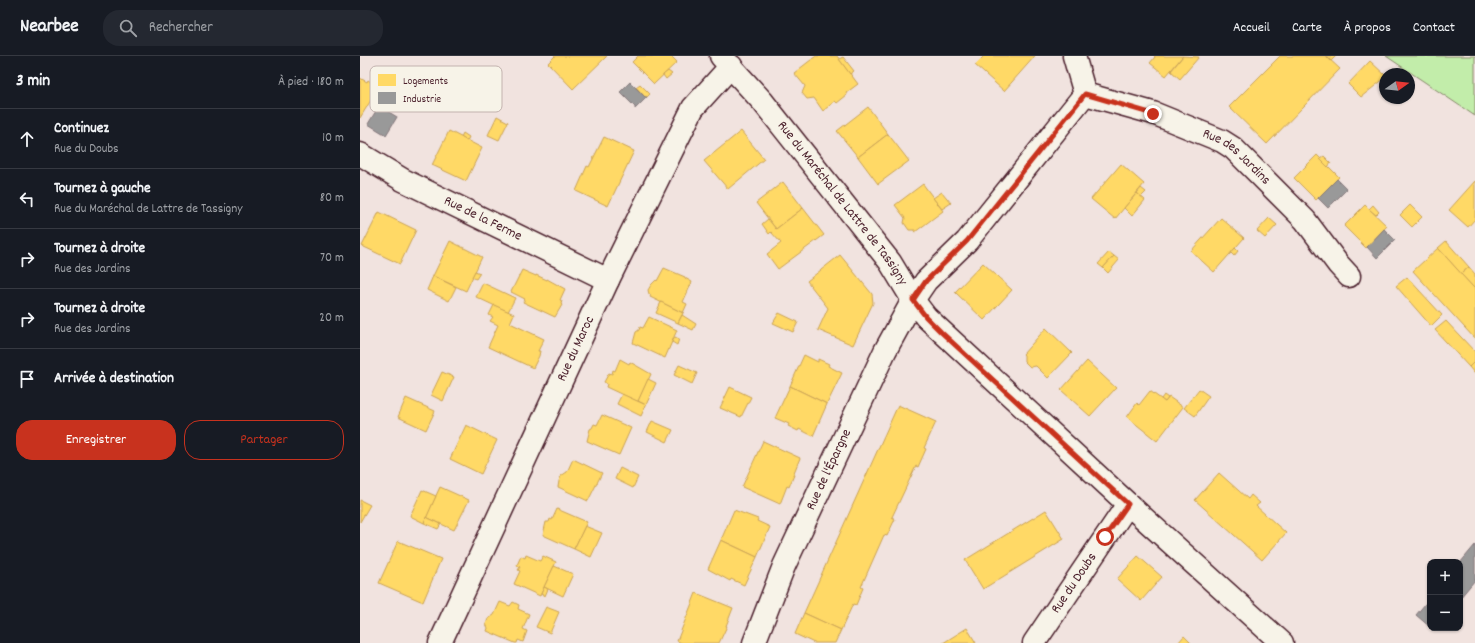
<!DOCTYPE html>
<html lang="fr">
<head>
<meta charset="utf-8">
<style>
  body { margin:0; font-family:Dekko,sans-serif; background:#242831; color:#f1f3f6 }
  .controls { position:absolute; right:12px; bottom:12px; display:grid; overflow:hidden; border-radius:8px; box-shadow:0 1px 3px #0004 }
  .controls button { width:36px; height:36px; display:grid; place-items:center; padding:0; border:0; border-bottom:1px solid #363941; background:#171b24; color:#f1f3f6; font:20px sans-serif }
  .compass { position:absolute; left:1019px; top:12px; width:36px; height:36px; border-radius:50%; background:#171b24; box-shadow:0 1px 3px #0004; rotate:75deg }
  .stop { position:absolute; width:12px; height:12px; margin:-9px; border:3px solid #c8321e; border-radius:50%; background:#fff }
  .stop.end { background:#c8321e; border-color:#fff; box-shadow:0 1px 4px #0008 }
  .list { margin:0; padding:0; list-style:none }
  h2 { display:flex; justify-content:space-between; align-items:center; height:52px; margin:0; padding:0 16px; font-size:17px }
  h2 small { font-size:13px; font-weight:400; color:#9ea1a6 }
  .list li { display:grid; grid-template-columns:26px 1fr auto; gap:12px; align-items:center; box-sizing:border-box; height:60px; padding:0 16px; border-top:1px solid #363941 }
  .list b { display:block; font-size:15px; white-space:nowrap }
  .list p { margin:0; font-size:13px; white-space:nowrap; color:#9ea1a6 }
  .list em { font-size:13px; font-style:normal; color:#9ea1a6 }
  .actions { display:flex; gap:8px; padding:12px 16px }
  .actions a { flex:1; padding:9px 0; border:1px solid #c8321e; border-radius:16px; text-align:center; font-size:14px; color:#c8321e }
  .actions .main { background:#c8321e; color:#fff }
  .icon { flex:none; width:22px; height:22px; fill:none; stroke:currentColor; stroke-width:2; stroke-linecap:round; stroke-linejoin:round }
  .map { position:relative; flex:none; width:1115px; height:587px; overflow:hidden }
  header { display:flex; align-items:center; gap:24px; box-sizing:border-box; height:56px; padding:0 20px; background:#171b24; border-bottom:1px solid #363941 }
  header strong { font-size:19px }
  nav { display:flex; gap:22px; margin-inline-start:auto; font-size:14px }
  .search { width:280px; height:36px; background:#242831; display:flex; align-items:center; gap:10px; box-sizing:border-box; padding:0 14px; border-radius:16px; color:#9ea1a6; font-size:15px }
  main { display:flex }
  aside { flex:1; background:#171b24 }
  .map>svg:first-child { display:block }
</style>
</head>
<body>
<header>
<strong>Nearbee</strong>
<div class="search"><svg class="icon" aria-label="search" viewBox="0 0 24 24"><circle cx="10" cy="10" r="6"/><path d="M15 15l6 6"/></svg>Rechercher</div>
<nav><a>Accueil</a><a>Carte</a><a>À propos</a><a>Contact</a></nav>
</header>
<main>
<aside>
<h2>3 min<small>À pied · 180 m</small></h2>
<ul class="list">
<li><svg class="icon" aria-label="ahead" viewBox="0 0 24 24"><path d="M12 20V5M6 11l6-6 6 6"/></svg><div><b>Continuez</b><p>Rue du Doubs</p></div><em>10 m</em></li>
<li><svg class="icon" aria-label="left" viewBox="0 0 24 24"><path d="M17 20v-9H6M10 6l-5 5 5 5"/></svg><div><b>Tournez à gauche</b><p>Rue du Maréchal de Lattre de Tassigny</p></div><em>80 m</em></li>
<li><svg class="icon" aria-label="right" viewBox="0 0 24 24"><path d="M7 20v-9h11M14 6l5 5-5 5"/></svg><div><b>Tournez à droite</b><p>Rue des Jardins</p></div><em>70 m</em></li>
<li><svg class="icon" aria-label="right" viewBox="0 0 24 24"><path d="M7 20v-9h11M14 6l5 5-5 5"/></svg><div><b>Tournez à droite</b><p>Rue des Jardins</p></div><em>20 m</em></li>
<li><svg class="icon" aria-label="arrive" viewBox="0 0 24 24"><path d="M6 21V4h12l-3 4 3 4H6"/></svg><div><b>Arrivée à destination</b></div></li>
</ul>
<div class="actions"><a class="main">Enregistrer</a><a>Partager</a></div>
</aside>
<div class="map">
<svg width="1115" height="587" viewBox="0 0 1115 587">
  <rect width="100%" height="100%" fill="#f1e3df"/>
  <filter id="ink" filterUnits="userSpaceOnUse"><feTurbulence type="fractalNoise" baseFrequency=".025" numOctaves="2"/><feDisplacementMap in="SourceGraphic" scale="8" xChannelSelector="R" yChannelSelector="G"/><feConvolveMatrix kernelMatrix="1 2 1 2 8 2 1 2 1" color-interpolation-filters="sRGB"/></filter>
  <g filter="url(#ink)">
    <polygon fill="#c2edaa" stroke="#86866a" points="1026,0 1115,0 1115,60"/>
    <g fill="#ffd966" stroke="#c9a154">
      <polygon points="195,0 247,0 213,33 188,7"/>
      <polygon points="278,0 311,0 317,6 294,28 272,6"/>
      <polygon points="456,0 477,0 498,28 486,37 487,39 477,47 475,45 463,55 454,42 447,43 442,37 445,30 434,17"/>
      <polygon points="624,0 675,0 644,35 615,9"/>
      <polygon points="794,0 823,0 806,20 790,7 795,1"/>
      <polygon points="823,0 839,1 820,23 811,15"/>
      <polygon points="920,0 966,0 980,13 907,88 869,51"/>
      <polygon points="966,0 976,0 971,5"/>
      <polygon points="483,1 494,15 490,18 479,3"/>
      <polygon points="1010,5 1025,19 1025,22 1001,41 988,28"/>
      <polygon points="308,15 312,18 306,23 303,19"/>
      <polygon points="0,22 7,26 8,24 19,31 0,62"/>
      <polygon points="280,28 290,38 287,41 285,41 276,31"/>
      <polygon points="508,51 528,78 498,101 477,75"/>
      <polygon points="137,60 148,66 139,84 128,79"/>
      <polygon points="89,75 122,92 106,125 72,109"/>
      <polygon points="381,75 404,103 368,133 344,105"/>
      <polygon points="103,77 109,81 107,85 101,81"/>
      <polygon points="528,78 549,105 518,128 498,101"/>
      <polygon points="244,81 274,95 248,150 216,135 227,110 229,111"/>
      <polygon points="957,99 979,121 956,144 934,122"/>
      <polygon points="964,100 971,107 968,111 960,103"/>
      <polygon points="761,108 784,128 755,163 731,143"/>
      <polygon points="1115,125 1115,163 1108,171 1089,154"/>
      <polygon points="423,126 443,152 416,173 396,147"/>
      <polygon points="563,128 583,155 555,176 555,174 549,174 544,167 545,162 535,149"/>
      <polygon points="781,132 786,136 781,141 777,137"/>
      <polygon points="582,136 591,147 582,153 573,142"/>
      <polygon points="777,137 785,144 772,160 764,152"/>
      <polygon points="1005,149 1027,170 1006,192 984,170"/>
      <polygon points="1013,149 1019,156 1016,159 1009,153"/>
      <polygon points="1050,149 1062,161 1052,171 1040,159"/>
      <polygon points="443,152 464,179 418,213 407,198 421,187 411,176 409,178 402,168 408,163 416,173"/>
      <polygon points="19,156 56,174 40,208 2,190"/>
      <polygon points="861,162 884,182 854,216 831,195"/>
      <polygon points="909,162 917,169 905,182 897,175"/>
      <polygon points="90,185 122,201 106,235 73,220"/>
      <polygon points="1086,185 1109,211 1101,218 1078,192"/>
      <polygon points="875,192 878,195 874,200 871,197"/>
      <polygon points="1078,192 1115,233 1115,283 1053,215"/>
      <polygon points="749,196 754,200 743,212 738,208"/>
      <polygon points="480,199 512,238 513,247 493,289 458,274 468,252 447,225"/>
      <polygon points="754,200 759,204 748,217 743,212"/>
      <polygon points="623,207 652,234 624,264 595,236"/>
      <polygon points="1109,211 1115,218 1115,233 1101,218"/>
      <polygon points="304,212 325,221 325,222 332,226 323,246 327,248 323,257 290,241 291,239 289,238 288,234 291,229 296,224 297,225"/>
      <polygon points="162,214 176,220 176,219 187,224 187,223 205,233 200,244 202,245 201,248 202,249 195,261 163,246 165,243 151,236"/>
      <polygon points="115,215 120,217 116,223 112,221"/>
      <polygon points="73,220 96,231 89,245 67,234"/>
      <polygon points="1047,221 1082,259 1071,270 1036,230"/>
      <polygon points="123,227 155,242 148,256 116,241"/>
      <polygon points="301,246 323,257 318,267 296,257"/>
      <polygon points="134,249 154,258 150,267 184,283 178,295 180,295 179,300 173,312 128,291 138,269 130,265 133,261 129,259"/>
      <polygon points="419,257 438,266 433,276 413,267"/>
      <polygon points="322,259 336,268 333,274 318,267"/>
      <polygon points="289,261 317,274 305,302 273,287 276,276 279,274 280,271 283,272"/>
      <polygon points="1086,265 1115,296 1115,305 1109,311 1075,274"/>
      <polygon points="686,272 712,297 688,322 676,310 670,311 664,305 664,299 663,298"/>
      <polygon points="315,281 319,283 317,289 312,286"/>
      <polygon points="444,299 458,306 458,303 469,308 468,310 482,317 467,348 430,330"/>
      <polygon points="260,303 269,308 270,306 291,318 278,346 246,331 247,328 244,326 249,317 252,318 253,314 255,315"/>
      <polygon points="727,305 756,332 730,360 701,334"/>
      <polygon points="1115,305 1115,318 1109,311"/>
      <polygon points="319,309 337,317 332,328 314,319"/>
      <polygon points="82,316 94,321 83,345 71,339"/>
      <polygon points="288,323 296,327 286,349 278,345"/>
      <polygon points="430,330 467,348 453,380 439,373 438,375 428,370 429,368 415,362"/>
      <polygon points="370,331 391,341 381,361 360,352"/>
      <polygon points="839,333 849,340 835,360 824,352"/>
      <polygon points="790,335 805,346 809,341 823,351 797,385 767,361 777,347 779,349"/>
      <polygon points="262,338 286,349 281,360 257,348"/>
      <polygon points="804,339 808,342 805,346 801,343"/>
      <polygon points="46,342 75,355 66,374 38,361"/>
      <polygon points="538,349 576,366 564,392 566,393 558,411 556,410 532,461 535,463 527,480 524,479 501,531 503,532 496,549 493,548 481,574 444,557"/>
      <polygon points="242,359 271,372 259,399 227,385 230,373 232,372 234,368 237,369"/>
      <polygon points="292,365 313,374 307,386 287,376"/>
      <polygon points="106,369 137,384 121,418 90,403"/>
      <polygon points="403,385 440,402 433,419 434,419 429,431 427,430 420,448 382,431"/>
      <polygon points="213,403 242,417 228,445 198,431 199,425 201,420 207,416"/>
      <polygon points="260,412 278,421 273,432 255,423"/>
      <polygon points="859,417 888,443 891,439 900,447 896,450 926,477 902,504 835,444"/>
      <polygon points="80,431 109,444 94,474 66,461"/>
      <polygon points="62,434 76,440 64,467 50,460"/>
      <polygon points="0,444 10,449 0,466"/>
      <polygon points="197,453 227,466 214,493 183,479 186,466 189,466 190,463 192,464"/>
      <polygon points="374,454 398,463 397,465 410,471 397,501 361,484"/>
      <polygon points="686,454 704,483 623,533 605,504"/>
      <polygon points="66,461 81,468 78,473 64,467"/>
      <polygon points="225,470 242,477 231,501 214,493"/>
      <polygon points="361,484 397,501 384,529 371,523 370,525 348,513"/>
      <polygon points="38,485 81,503 63,546 19,527"/>
      <polygon points="166,499 180,505 183,500 196,506 180,540 154,528 160,515 158,514 160,511 157,509 161,500 165,502"/>
      <polygon points="778,500 802,521 781,545 757,523"/>
      <polygon points="194,510 213,518 203,540 184,531"/>
      <polygon points="184,531 188,533 185,540 181,538"/>
      <polygon points="336,537 373,552 366,570 367,570 359,587 322,587 317,585"/>
      <polygon points="140,546 150,550 153,546 159,549 158,553 169,558 163,573 167,575 163,586 158,584 157,587 155,587 127,575 128,572 126,568 128,563 134,559"/>
      <polygon points="186,551 199,556 190,577 176,571"/>
      <polygon points="444,557 481,574 475,587 454,587 435,578"/>
      <polygon points="607,572 616,587 583,587"/>
      <polygon points="824,580 831,587 818,587"/>
    </g>
    <g fill="#999" stroke="#817478">
      <polygon points="270,26 285,41 287,41 275,53 275,51 260,36"/>
      <polygon points="19,50 37,61 26,79 8,68"/>
      <polygon points="977,123 987,133 968,152 958,142"/>
      <polygon points="1024,173 1035,184 1017,202 1007,191"/>
      <polygon points="1115,489 1115,524 1100,542 1100,507"/>
      <polygon points="1070,542 1070,571 1056,559"/>
    </g>
    <g fill="none" stroke-linecap="round" stroke-linejoin="round">
      <g stroke="#4a1f2b" stroke-width="25">
        <g id="minor">
          <path id="s1" d="M361,0L403,46L530,206L553,244L566,261L768,448L922,587"/>
          <path id="s2" d="M725,38L793,57L862,85L873,92L945,164L978,208L989,220"/>
          <path id="s3" d="M0,98L43,124L248,224"/>
          <path id="s4" d="M80,587L248,224L333,52L371,10"/>
          <path id="s5" d="M394,587L424,510L525,295L553,244L566,225L607,185L725,38L714,0"/>
          <path id="s6" d="M674,587L768,448"/>
        </g>
      </g>
      <use href="#minor" stroke="#f7f3e8" stroke-width="22"/>
    </g>
  </g>
  <g fill="none" stroke-linecap="round" stroke-linejoin="round" filter="url(#ink)">
    <polyline stroke="#c8321e" stroke-width="5" points="745,481 768,448 581,276 566,261 553,244 566,225 607,185 725,38 793,58"/>
  </g>
  <g text-anchor="middle" dominant-baseline="central" stroke-width="4" stroke-linejoin="round" paint-order="stroke">
    <g font-size="14" fill="#4a1f2b" stroke="#f7f3e8">
      <text stroke="none"><textPath href="#s2" startOffset="166">Rue des Jardins</textPath></text>
      <text stroke="none"><textPath href="#s1" startOffset="191">Rue du Maréchal de Lattre de Tassigny</textPath></text>
      <text stroke="none"><textPath href="#s3" startOffset="139">Rue de la Ferme</textPath></text>
      <text stroke="none"><textPath href="#s4" startOffset="324">Rue du Maroc</textPath></text>
      <text stroke="none"><textPath href="#s5" startOffset="189">Rue de l'Épargne</textPath></text>
      <text stroke="none"><textPath href="#s6" startOffset="72">Rue du Doubs</textPath></text>
    </g>
  </g>
  <rect x="10" y="10" width="132" height="46" rx="6" fill="#f7f3e8" stroke="#c3b3af" stroke-width="1"/>
  <rect x="18" y="18" width="18" height="12" fill="#ffd966"/>
  <rect x="18" y="36" width="18" height="12" fill="#999"/>
  <g font-size="11" fill="#4a1f2b">
    <text x="43" y="28">Logements</text>
    <text x="43" y="46">Industrie</text>
  </g>
</svg>
<div class="controls">
<button>+</button>
<button>−</button>
</div>
<svg class="compass" viewBox="-18 -18 36 36"><path d="M0-13l5 13h-10z" fill="#e53935"/><path d="M0 13l5-13h-10z" fill="#9ea1a6"/></svg>
<div class="stop" style="left:745px;top:481px"></div>
<div class="stop end" style="left:793px;top:58px"></div>
</div>
</main>
</body>
</html>
